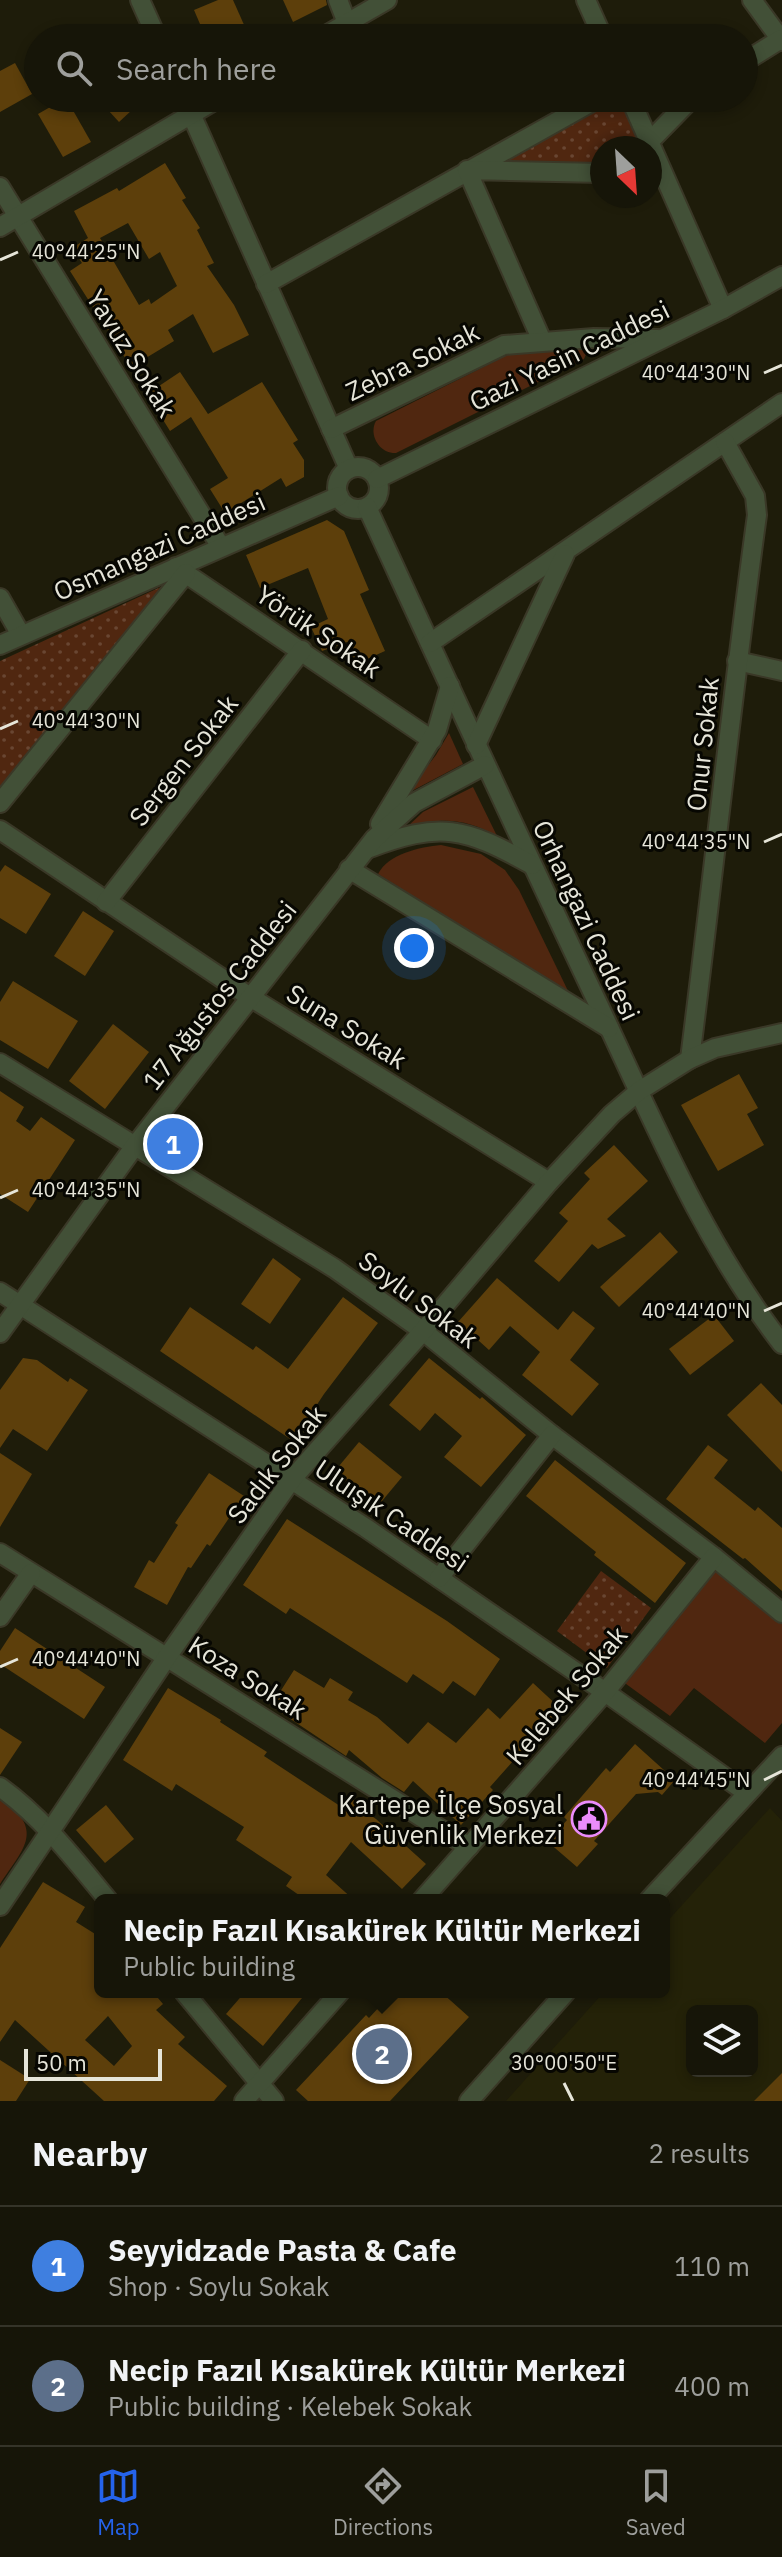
<!DOCTYPE html>
<html lang="en">
<head>
<meta charset="utf-8">
<style>
  body { margin:0; font-family:"IBM Plex Sans",sans-serif; background:#1f1e12; color:#f1f3f6 }
  .controls { position:absolute; right:24px; bottom:24px; display:grid; overflow:hidden; border-radius:12px; box-shadow:0 4px 12px #0003 }
  .controls button { width:72px; height:72px; display:grid; place-items:center; padding:0; border:0; border-bottom:2px solid #353429; background:#161508; color:#f1f3f6; font:40px sans-serif }
  .compass { position:absolute; left:590px; top:136px; width:72px; height:72px; border-radius:50%; background:#161508; box-shadow:0 4px 12px #0003; rotate:155deg }
  .scale { position:absolute; left:24px; bottom:20px; width:138px; box-sizing:border-box; padding-left:8px; border:4px solid #e6e5d9; border-top:0; font-size:22px; line-height:28px; white-space:nowrap; color:#e6e5d9; -webkit-text-stroke:6px #070702; paint-order:stroke }
  .you { position:absolute; left:414px; top:948px; width:28px; height:28px; margin:-20px; border:6px solid #fff; border-radius:50%; background:#1a73e8; box-shadow:0 0 0 12px #1a73e833 }
  .badge { display:grid; place-items:center; width:52px; height:52px; border-radius:50%; background:#2563eb; color:#fff; font-size:26px; font-weight:700 }
  .pin { position:absolute; translate:-50% -50%; border:4px solid #fff; box-shadow:0 2px 8px #0006 }
  .popup { position:absolute; left:94px; top:1894px; width:576px; height:104px; box-sizing:border-box; display:grid; place-content:center; border-radius:12px; background:#161508; filter:drop-shadow(0 2px 6px #0005); font-size:26px; white-space:nowrap; color:#9e9f9c }
  .popup b { font-size:30px; color:#f1f3f6 }
  .popup::after { content:''; position:absolute; left:50%; top:100%; margin-left:-16px; border:16px solid transparent; border-top-color:#161508 }
  .list { margin:0; padding:0; list-style:none }
  h2 { display:flex; justify-content:space-between; align-items:center; height:104px; margin:0; padding:0 32px; font-size:34px }
  h2 small { font-size:26px; font-weight:400; color:#9e9f9c }
  .list li { display:grid; grid-template-columns:52px 1fr auto; gap:24px; align-items:center; box-sizing:border-box; height:120px; padding:0 32px; border-top:2px solid #353429 }
  .list b { display:block; font-size:30px; white-space:nowrap }
  .list p { margin:0; font-size:26px; white-space:nowrap; color:#9e9f9c }
  .list em { font-size:26px; font-style:normal; color:#9e9f9c }
  .icon { flex:none; width:44px; height:44px; fill:none; stroke:currentColor; stroke-width:2; stroke-linecap:round; stroke-linejoin:round }
  .map { position:relative; flex:none; width:782px; height:2101px; overflow:hidden }
  .search { position:absolute; background:#161508; box-shadow:0 4px 12px #0003; left:24px; right:24px; top:24px; height:88px; display:flex; align-items:center; gap:20px; box-sizing:border-box; padding:0 28px; border-radius:44px; color:#9e9f9c; font-size:30px }
  .sheet { height:344px; background:#161508 }
  nav { display:flex; justify-content:space-around; align-items:center; box-sizing:border-box; height:112px; border-top:2px solid #353429; background:#161508; font-size:22px; color:#9e9f9c }
  nav a { display:grid; justify-items:center; gap:4px }
  nav .on { color:#2563eb }
  .map>svg:first-child { display:block }
</style>
</head>
<body>
<div class="map">
<svg width="782" height="2101" viewBox="0 0 782 2101">
  <defs>
    <pattern id="park-dots" width="8" height="8" patternUnits="userSpaceOnUse" patternTransform="scale(2)"><rect width="8" height="8" fill="#502710"/><path d="M2 2h.1M6 6h.1" fill="none" stroke="#694632" stroke-width="1.8" stroke-linecap="round"/></pattern>
  </defs>
  <rect width="100%" height="100%" fill="#1e1c0a"/>
  <path fill="#242208" fill-rule="evenodd" d="M770,1808L782,1821V2101H506L604,1992H664V1925ZM692,2011H752V2071H692Z"/>
  <g fill="#502710">
    <path d="M576,347L587,352L584,359L396,453C380,454 368,435 376,421L511,353Z"/>
    <polygon points="449,733 463,764 406,794 436,755"/>
    <path d="M473,787L497,836C465,818 442,817 407,827L423,812Z"/>
    <path d="M441,845L481,854L505,870L519,890L571,997L378,874C388,854 420,847 441,845Z"/>
    <polygon points="716,1571 782,1624 782,1723 765,1743 694,1688 670,1716 622,1681"/>
    <path d="M0,1797C45,1831 25,1846 0,1884Z"/>
  </g>
  <g fill="url(#park-dots)">
    <polygon points="616,99 624,104 645,148 602,148 602,164 508,167 506,164 513,156"/>
    <polygon points="165,585 0,788 0,661"/>
    <polygon points="601,1571 651,1608 607,1668 557,1631"/>
  </g>
  <g fill="#5d3f0b" fill-rule="evenodd">
    <polygon points="218,0 233,0 245,27 222,38 206,38 194,10"/>
    <polygon points="283,0 326,0 327,5 293,22"/>
    <polygon points="15,63 32,94 0,112 0,71"/>
    <polygon points="66,98 91,142 63,157 38,114"/>
    <polygon points="97,98 145,98 119,122"/>
    <path d="M165,163L186,198L182,200L200,228L197,230L214,263L207,266L234,305L249,335L213,353L193,314L168,330L174,341L131,367L70,271L82,263L72,248L88,238L74,211L117,188L119,191ZM128,223L149,259L160,252L177,286L151,304L149,299L139,305L100,238Z"/>
    <polygon points="180,372 208,414 262,382 298,440 293,443 304,460 304,477 286,487 281,478 225,513 210,489 228,478 191,417 170,431 147,394"/>
    <polygon points="327,520 344,531 369,590 360,594 385,651 356,664 347,642 322,651 311,627 328,619 308,568 260,588 246,555"/>
    <polygon points="5,865 51,894 26,934 0,918 0,872"/>
    <polygon points="83,911 114,931 85,976 54,956"/>
    <polygon points="13,981 78,1021 48,1069 0,1040 0,1002"/>
    <polygon points="113,1024 149,1052 105,1109 69,1081"/>
    <polygon points="739,1074 758,1108 747,1114 764,1145 718,1171 681,1105"/>
    <polygon points="0,1091 24,1107 16,1121 30,1131 41,1117 75,1140 28,1212 0,1194"/>
    <polygon points="614,1145 648,1181 607,1219 626,1236 598,1249 592,1244 559,1282 534,1261 568,1221 559,1213 590,1179 584,1173"/>
    <polygon points="660,1232 678,1252 619,1307 600,1287"/>
    <polygon points="273,1258 301,1279 270,1324 241,1304"/>
    <polygon points="497,1278 558,1330 573,1311 595,1328 570,1360 599,1384 572,1416 522,1375 540,1352 510,1326 489,1350 458,1322"/>
    <polygon points="343,1297 378,1323 324,1394 293,1441 160,1351 190,1307 253,1350 256,1346 288,1369"/>
    <polygon points="714,1315 734,1341 690,1375 669,1349"/>
    <polygon points="23,1358 37,1360 68,1382 70,1378 88,1390 47,1451 13,1429 0,1448 0,1390"/>
    <polygon points="429,1358 480,1399 482,1397 526,1435 481,1487 444,1457 462,1436 435,1413 420,1431 389,1405"/>
    <polygon points="761,1383 782,1405 782,1472 727,1415"/>
    <polygon points="359,1442 402,1477 377,1507 334,1472"/>
    <polygon points="708,1445 728,1460 714,1478 755,1511 758,1507 782,1528 782,1591 745,1558 743,1559 666,1499"/>
    <polygon points="0,1453 32,1474 0,1527"/>
    <polygon points="555,1460 686,1563 655,1603 594,1555 596,1552 526,1496"/>
    <polygon points="209,1473 244,1496 210,1546 207,1544 191,1568 188,1567 167,1605 134,1587 149,1560 154,1563 178,1525 175,1523"/>
    <polygon points="287,1519 447,1621 500,1659 475,1696 453,1681 443,1694 413,1674 407,1683 290,1608 286,1614 243,1585"/>
    <polygon points="15,1628 105,1687 84,1719 0,1664 0,1651"/>
    <polygon points="294,1670 324,1688 330,1678 353,1692 348,1700 377,1717 408,1744 428,1722 456,1743 488,1708 500,1719 533,1683 560,1708 490,1787 493,1790 461,1825 413,1781 404,1792 382,1778 349,1750 346,1756 271,1706"/>
    <polygon points="168,1688 221,1720 220,1722 267,1752 264,1756 340,1806 347,1796 358,1803 357,1806 376,1819 426,1864 402,1889 351,1842 326,1875 354,1900 306,1900 286,1886 292,1877 236,1840 244,1827 176,1784 172,1791 123,1760"/>
    <polygon points="0,1728 22,1742 0,1775"/>
    <polygon points="635,1744 675,1780 662,1795 658,1792 636,1794 594,1841 598,1844 577,1867 548,1842 567,1820 564,1817 606,1768 610,1772"/>
    <polygon points="106,1805 134,1839 105,1863 76,1830"/>
    <path d="M43,1882L85,1907L76,1922L100,1937V1992H153L163,2004L156,2010L185,2037L178,2044L227,2086L214,2101H104L15,2020L0,2042V1948ZM108,2016L132,2046L114,2066L85,2040Z"/>
    <polygon points="245,1992 294,1992 302,1998 263,2046 226,2014"/>
    <polygon points="393,1992 441,1992 469,2017 390,2101 308,2101 296,2090 366,2015 369,2018"/>
    <polygon points="0,2060 30,2079 16,2101 0,2101"/>
    <polygon points="782,2073 782,2101 754,2101"/>
  </g>
  <g fill="none" stroke-linecap="round" stroke-linejoin="round">
    <g stroke="#3a3827" stroke-width="22">
      <g id="minor">
        <polyline points="140,0 157,38"/>
        <polyline points="338,0 347,23"/>
        <polyline points="586,0 603,38"/>
        <polyline points="752,0 782,41"/>
        <polyline points="321,38 387,0"/>
        <polyline points="744,62 781,39"/>
        <polyline points="184,98 349,469"/>
        <polyline points="630,98 723,309"/>
        <polyline points="650,141 692,98"/>
        <polyline points="0,187 221,547"/>
        <polyline points="0,227 219,98"/>
        <polyline points="266,284 599,98"/>
        <polyline points="542,341 467,170 602,173"/>
        <polyline points="331,429 504,345 594,338 658,339"/>
        <circle cx="358" cy="488" r="21"/>
        <polyline points="377,479 723,309 782,276"/>
        <path d="M367,507C444,674 521,842 600,1008C654,1123 704,1243 782,1344"/>
        <polyline points="176,567 432,740"/>
        <polyline points="0,598 21,635"/>
        <polyline points="430,643 782,403"/>
        <polyline points="0,645 339,496"/>
        <polyline points="737,661 782,671"/>
        <polyline points="476,745 565,554"/>
        <polyline points="0,803 186,573"/>
        <polyline points="380,824 437,730 450,686"/>
        <polyline points="0,830 250,997 549,1182"/>
        <path d="M367,849C441,821 464,827 532,865"/>
        <polyline points="349,869 609,1028"/>
        <polyline points="106,902 302,650"/>
        <path d="M690,1059C713,878 732,696 757,515L755,496L725,442"/>
        <polyline points="0,1063 334,1268 423,1331 552,1435 714,1557 782,1613"/>
        <polyline points="0,1292 366,1528 605,1692 747,1793"/>
        <polyline points="0,1333 134,1147 374,839 414,803 485,765"/>
        <polyline points="0,1553 469,1847"/>
        <polyline points="439,1578 552,1435"/>
        <polyline points="0,1617 31,1573"/>
        <path d="M0,1787C43,1818 74,1859 108,1900"/>
        <polyline points="422,1900 605,1692 714,1557"/>
        <polyline points="649,1900 782,1756"/>
        <polyline points="0,1906 167,1657 292,1479 423,1331 549,1182 612,1114 639,1091 690,1059 715,1048 782,1033"/>
        <polyline points="184,1992 274,2101"/>
        <polyline points="244,2101 340,1992"/>
        <polyline points="469,2101 566,1992"/>
      </g>
    </g>
    <use href="#minor" stroke="#425037" stroke-width="18"/>
  </g>
  <path fill="none" stroke="#e6e5d9" stroke-width="3" d="M0,260L18,252M764,373L782,365M0,729L18,721M764,842L782,834M0,1198L18,1190M764,1311L782,1303M0,1667L18,1659M764,1780L782,1771M564,2083L573,2101"/>
  <defs>
    <g id="civic-ring" transform="scale(1.8)"><circle r="9.5" fill="#070702" stroke="#eb8cfb" stroke-width="1.5"/><path d="M-.6-6.5H3V-4.5H.6V-3L4-1V1h2V6H-6V1h2V-1L-.6-3ZM-1.2 2.5V6h2.4V2.5Z" fill="#eb8cfb"/></g>
  </defs>
  <g fill-rule="evenodd">
    <use href="#civic-ring" x="589" y="1819"/>
  </g>
  <g text-anchor="middle" dominant-baseline="central" stroke-width="6" stroke-linejoin="round" paint-order="stroke">
    <g font-size="26" fill="#e6e5d9" stroke="#070702">
      <text transform="translate(132 353) rotate(58)">Yavuz Sokak</text>
      <text transform="translate(569 355) rotate(-26)">Gazi Yasin Caddesi</text>
      <text transform="translate(412 361) rotate(-26)">Zebra Sokak</text>
      <text transform="translate(159 546) rotate(-24)">Osmangazi Caddesi</text>
      <text transform="translate(319 631) rotate(34)">Yörük Sokak</text>
      <text transform="translate(702 744) rotate(-84)">Onur Sokak</text>
      <text transform="translate(183 760) rotate(-52)">Sergen Sokak</text>
      <text transform="translate(587 920) rotate(65)">Orhangazi Caddesi</text>
      <text transform="translate(219 995) rotate(-52)">17 Ağustos Caddesi</text>
      <text transform="translate(347 1026) rotate(32)">Suna Sokak</text>
      <text transform="translate(419 1299) rotate(37)">Soylu Sokak</text>
      <text transform="translate(276 1464) rotate(-52)">Sadık Sokak</text>
      <text transform="translate(392 1515) rotate(34)">Uluışık Caddesi</text>
      <text transform="translate(248 1677) rotate(32)">Koza Sokak</text>
      <text transform="translate(566 1695) rotate(-50)">Kelebek Sokak</text>
    </g>
    <g font-size="26" fill="#e6e5d9" stroke="#070702" text-anchor="end">
      <text x="563" y="1804">Kartepe İlçe Sosyal<tspan x="563" dy="30">Güvenlik Merkezi</tspan></text>
    </g>
  </g>
  <g font-size="20" text-anchor="middle" fill="#e6e5d9" stroke="#070702" stroke-width="6" stroke-linejoin="round" paint-order="stroke">
    <text x="86" y="259">40°44'25"N</text>
    <text x="696" y="380">40°44'30"N</text>
    <text x="86" y="728">40°44'30"N</text>
    <text x="696" y="849">40°44'35"N</text>
    <text x="86" y="1197">40°44'35"N</text>
    <text x="696" y="1318">40°44'40"N</text>
    <text x="86" y="1666">40°44'40"N</text>
    <text x="696" y="1787">40°44'45"N</text>
    <text x="564" y="2070">30°00'50"E</text>
  </g>
</svg>
<div class="controls">
<button><svg class="icon" aria-label="layers" viewBox="0 0 24 24"><path d="M12 4l9 5-9 5-9-5zM3 14l9 5 9-5"/></svg></button>
</div>
<svg class="compass" viewBox="-18 -18 36 36"><path d="M0-13l5 13h-10z" fill="#e53935"/><path d="M0 13l5-13h-10z" fill="#9e9f9c"/></svg>
<div class="scale">50 m</div>
<div class="you"></div>
<div class="pin badge" style="left:173px;top:1144px;background:#3f7fe0">1</div>
<div class="pin badge" style="left:382px;top:2054px;background:#5c6f8a">2</div>
<div class="popup"><b>Necip Fazıl Kısakürek Kültür Merkezi</b>Public building</div>
<div class="search"><svg class="icon" aria-label="search" viewBox="0 0 24 24"><circle cx="10" cy="10" r="6"/><path d="M15 15l6 6"/></svg>Search here</div>
</div>
<section class="sheet">
<h2>Nearby<small>2 results</small></h2>
<ul class="list">
<li><span class="badge" style="background:#3f7fe0">1</span><div><b>Seyyidzade Pasta &amp; Cafe</b><p>Shop · Soylu Sokak</p></div><em>110 m</em></li>
<li><span class="badge" style="background:#5c6f8a">2</span><div><b>Necip Fazıl Kısakürek Kültür Merkezi</b><p>Public building · Kelebek Sokak</p></div><em>400 m</em></li>
</ul>
</section>
<nav>
<a class="on"><svg class="icon" aria-label="map" viewBox="0 0 24 24"><path d="M3 6l6-2 6 2 6-2v14l-6 2-6-2-6 2zM9 4v14M15 6v14"/></svg>Map</a>
<a><svg class="icon" aria-label="directions" viewBox="0 0 24 24"><path d="M12 3l9 9-9 9-9-9zM9 14v-3h6M13 9l2 2-2 2"/></svg>Directions</a>
<a><svg class="icon" aria-label="saved" viewBox="0 0 24 24"><path d="M7 4h10v16l-5-4-5 4z"/></svg>Saved</a>
</nav>
</body>
</html>
